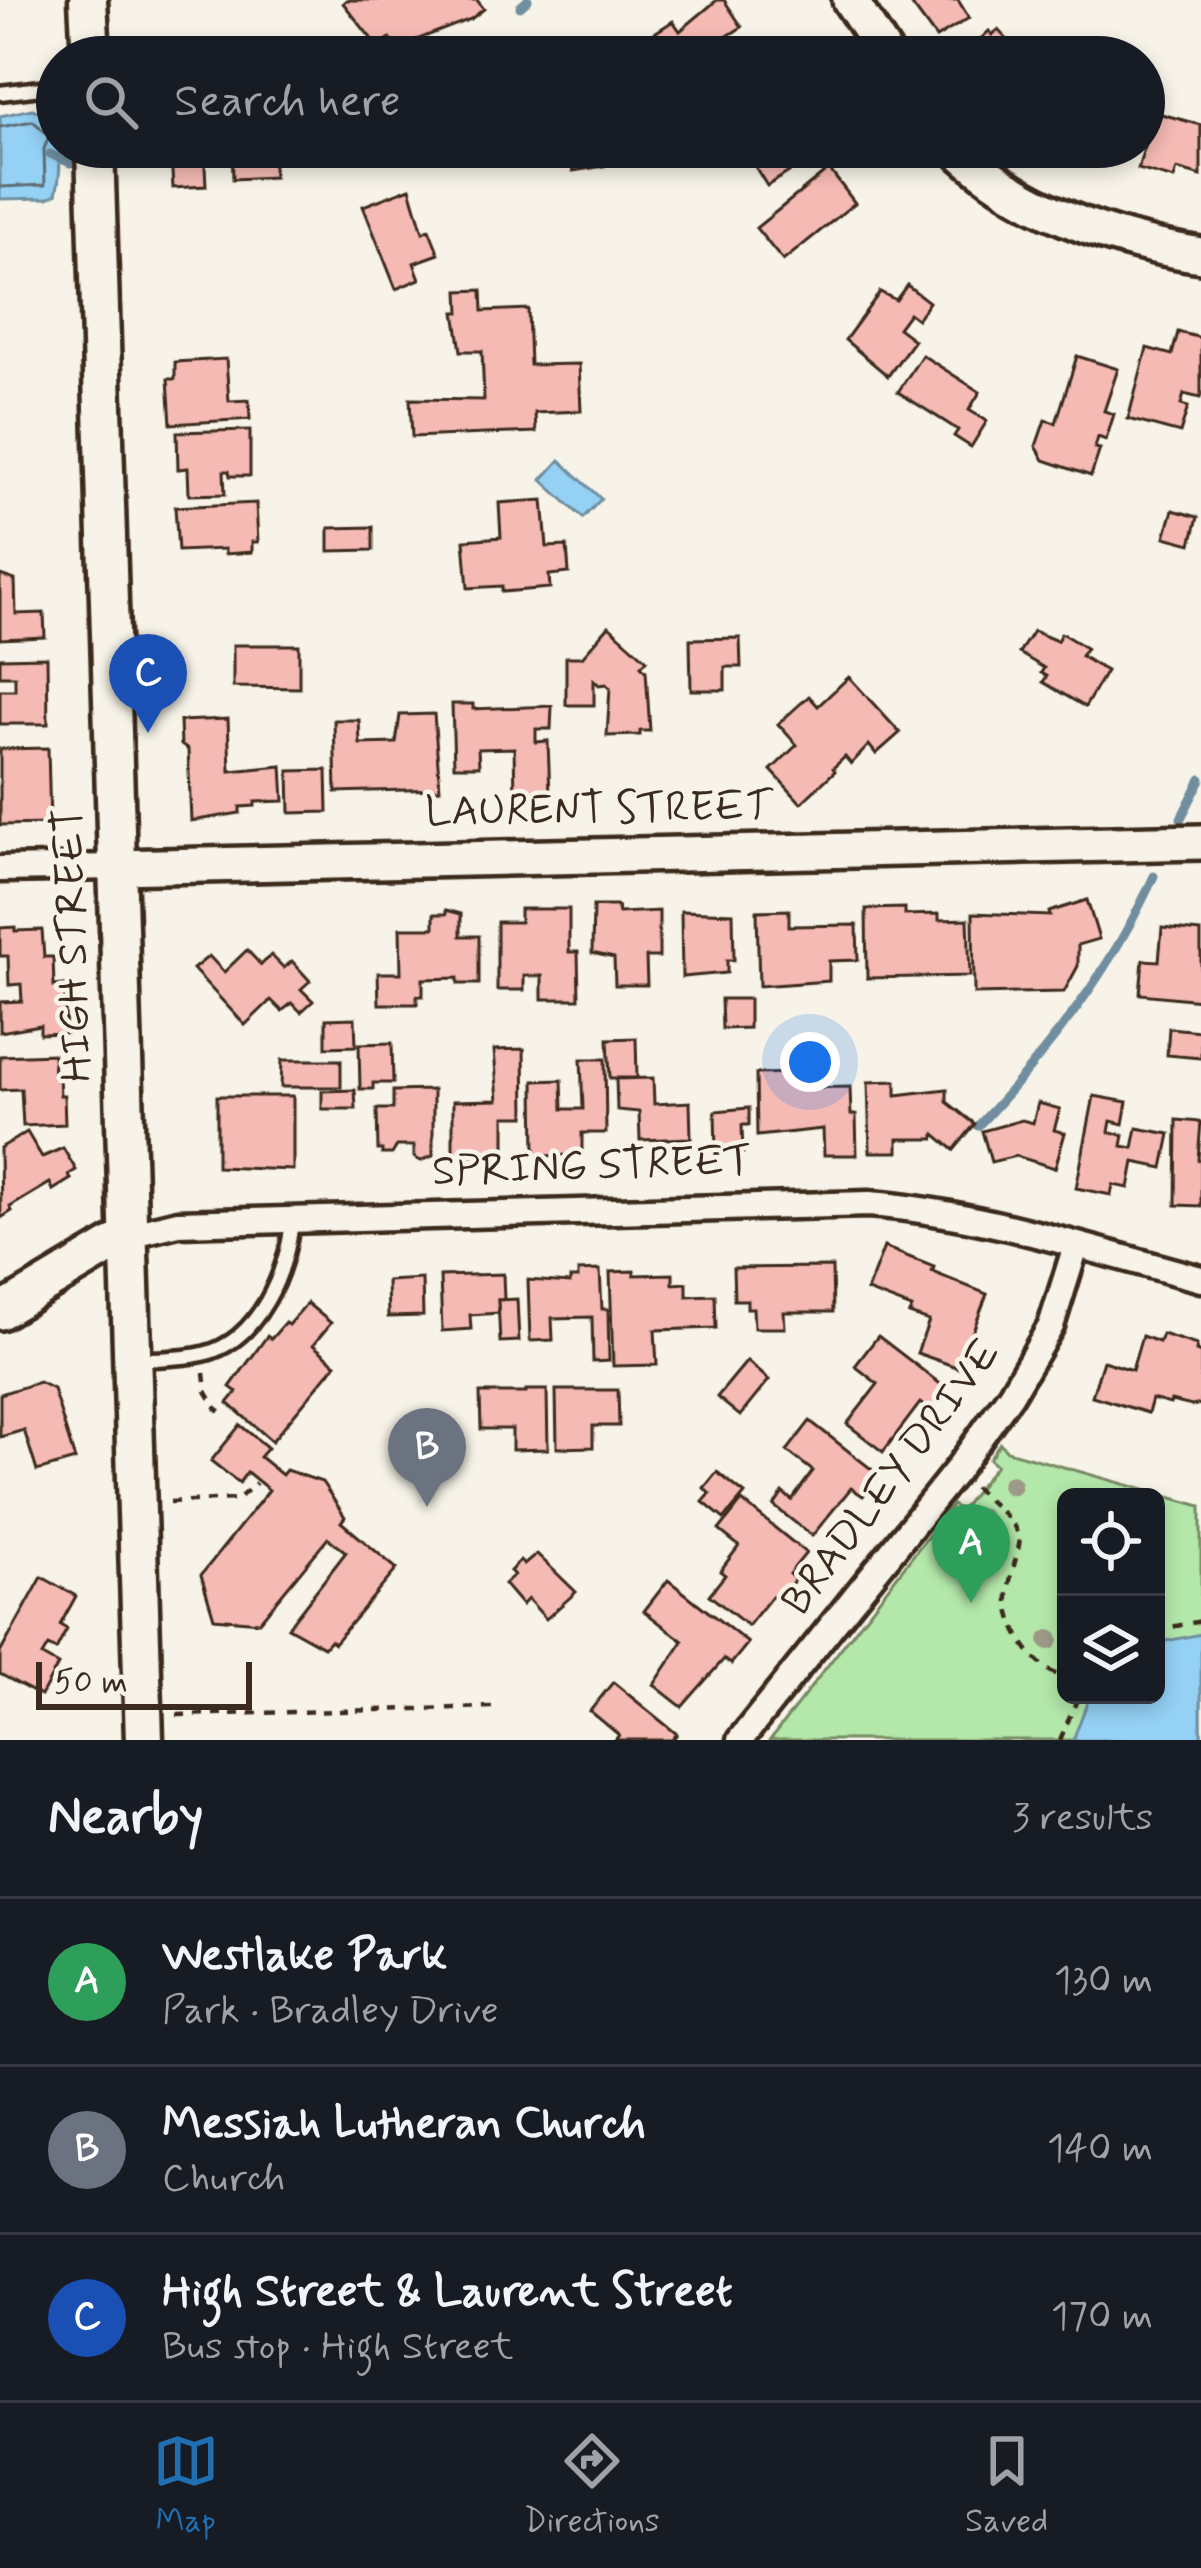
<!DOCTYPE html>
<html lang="en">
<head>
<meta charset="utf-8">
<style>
  body { margin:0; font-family:Mynerve,sans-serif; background:#20242c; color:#f1f3f6 }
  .controls { position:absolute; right:36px; bottom:36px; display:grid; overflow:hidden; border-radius:18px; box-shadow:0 6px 18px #0003 }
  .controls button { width:108px; height:108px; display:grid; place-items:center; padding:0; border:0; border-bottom:3px solid #363941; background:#171b24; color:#f1f3f6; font:60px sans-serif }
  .scale { position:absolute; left:36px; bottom:30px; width:216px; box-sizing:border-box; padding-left:12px; border:6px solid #3b2a1e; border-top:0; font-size:33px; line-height:42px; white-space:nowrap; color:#3b2a1e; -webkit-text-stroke:9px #f7f3e8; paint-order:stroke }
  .you { position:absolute; left:810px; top:1062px; width:42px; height:42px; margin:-30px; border:9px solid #fff; border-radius:50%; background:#1a73e8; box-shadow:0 0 0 18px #1a73e833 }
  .badge { display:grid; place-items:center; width:78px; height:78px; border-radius:50%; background:#1f6fb2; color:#fff; font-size:39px; font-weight:700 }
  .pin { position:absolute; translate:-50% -99px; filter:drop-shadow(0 3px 6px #0008) }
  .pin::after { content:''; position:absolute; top:63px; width:42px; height:36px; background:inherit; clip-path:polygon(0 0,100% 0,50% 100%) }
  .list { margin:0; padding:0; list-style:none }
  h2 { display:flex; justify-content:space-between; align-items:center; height:156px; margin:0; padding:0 48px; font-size:51px }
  h2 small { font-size:39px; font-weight:400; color:#9ea1a6 }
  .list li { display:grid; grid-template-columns:78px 1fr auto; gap:36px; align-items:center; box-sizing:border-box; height:168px; padding:0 48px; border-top:3px solid #363941 }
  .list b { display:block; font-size:45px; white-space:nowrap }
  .list p { margin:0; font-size:39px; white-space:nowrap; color:#9ea1a6 }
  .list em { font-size:39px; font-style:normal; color:#9ea1a6 }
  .icon { flex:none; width:66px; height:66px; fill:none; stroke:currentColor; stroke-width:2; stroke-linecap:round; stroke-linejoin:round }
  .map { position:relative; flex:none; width:1201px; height:1740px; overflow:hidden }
  .search { position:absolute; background:#171b24; box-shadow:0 6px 18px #0003; left:36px; right:36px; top:36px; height:132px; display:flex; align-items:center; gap:30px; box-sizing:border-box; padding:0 42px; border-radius:66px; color:#9ea1a6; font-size:45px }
  .sheet { height:660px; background:#171b24 }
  nav { display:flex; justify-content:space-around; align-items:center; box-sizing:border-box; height:168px; border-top:3px solid #363941; background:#171b24; font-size:33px; color:#9ea1a6 }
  nav a { display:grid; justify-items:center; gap:6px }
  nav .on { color:#1f6fb2 }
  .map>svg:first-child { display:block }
</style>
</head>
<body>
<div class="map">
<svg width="1201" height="1740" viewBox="0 0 1201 1740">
  <rect width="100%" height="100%" fill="#f7f3e8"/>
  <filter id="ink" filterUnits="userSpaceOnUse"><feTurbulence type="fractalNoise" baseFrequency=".00833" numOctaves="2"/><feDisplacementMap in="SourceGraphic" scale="24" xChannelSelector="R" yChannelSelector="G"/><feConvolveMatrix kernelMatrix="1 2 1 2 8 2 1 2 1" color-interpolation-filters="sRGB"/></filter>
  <g filter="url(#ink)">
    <path fill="#b3e8aa" stroke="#778964" stroke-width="3" fill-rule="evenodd" d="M1000,1443L1007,1451L1201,1506V1740H770L952,1505L961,1510L996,1465L989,1459ZM1066,1497H1156V1695H1066Z"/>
    <g fill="#94d1f5" stroke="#708e9f" stroke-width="3">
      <path d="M32,109C62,116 63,167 56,194L48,198L0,199V116Z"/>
      <polygon points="560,460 601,499 583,518 542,480"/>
      <polygon points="1201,1634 1201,1740 1073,1740 1090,1695 1156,1695 1156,1643"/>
    </g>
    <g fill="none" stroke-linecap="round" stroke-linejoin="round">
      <polyline stroke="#5f6d74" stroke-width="3" points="0,127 33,121 49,136 44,149 45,185 0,187"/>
      <g stroke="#708e9f" stroke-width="9">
        <polyline points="520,7 528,0"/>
        <polyline points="50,154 70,163"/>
        <polyline points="1181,818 1201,779"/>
        <path d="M978,1126C1049,1050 1111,971 1154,876"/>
      </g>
    </g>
    <g fill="#f6bab5" stroke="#3b2a1e" stroke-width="3">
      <polygon points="346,0 477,0 484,9 471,19 398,47 390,38 378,47 343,3"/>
      <polygon points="717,0 724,0 742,27 721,40 728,51 718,57 656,57 658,55 647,38 673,21 680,31"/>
      <polygon points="908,0 958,0 969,18 936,38"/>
      <polygon points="998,30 1024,57 962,57 989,31 992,35"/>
      <polygon points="541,36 559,57 516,57"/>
      <polygon points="1154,112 1201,125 1201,176 1177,169 1174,179 1138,169"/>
      <polygon points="155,147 204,147 206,186 173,188 171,156 155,157"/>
      <polygon points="232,147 272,147 274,177 233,179"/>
      <polygon points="569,147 601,147 604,166 573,171"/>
      <polygon points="743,147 804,147 782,160 789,172 767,186"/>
      <polygon points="829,169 855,203 783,261 756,228"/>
      <polygon points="410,188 423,232 429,229 439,254 414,263 420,279 396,289 363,206"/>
      <polygon points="907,285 929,302 917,319 909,313 898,328 914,340 888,376 845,340 880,292 896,300"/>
      <polygon points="482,290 483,311 528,309 530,365 579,364 581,411 535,413 536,432 412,437 410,399 484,400 482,351 461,351 455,312 460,312 459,291"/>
      <polygon points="1178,332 1201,338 1201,395 1200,398 1184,394 1181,405 1188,407 1180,433 1128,419 1147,348 1172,355"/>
      <polygon points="922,355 980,392 969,410 987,421 971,447 954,436 958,430 898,392"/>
      <polygon points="1077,356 1118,369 1104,411 1114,414 1106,440 1098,437 1095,448 1100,449 1091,476 1044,460 1036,446 1045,420 1056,423"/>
      <polygon points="226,359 229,401 249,400 250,419 171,424 168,379 175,379 175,362"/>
      <polygon points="250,430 250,476 230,476 229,471 224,471 225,494 189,495 188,468 178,469 177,432"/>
      <polygon points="543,500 547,547 567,546 569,573 549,575 550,588 502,592 502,586 468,588 464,540 501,537 499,503"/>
      <polygon points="256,503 258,542 252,542 252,552 225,554 225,549 178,551 175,507"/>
      <polygon points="1173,510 1198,517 1191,544 1165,537"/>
      <polygon points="373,527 373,550 329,551 329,528"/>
      <polygon points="0,575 15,580 16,614 44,613 45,637 0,639"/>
      <polygon points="609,626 647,660 641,666 646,671 650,731 640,731 640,735 607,736 610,688 606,684 599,685 594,680 594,705 566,705 566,657 582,657"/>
      <polygon points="1033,631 1057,641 1061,633 1086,648 1081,656 1106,671 1085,707 1043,682 1047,676 1041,673 1044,668 1019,653"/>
      <polygon points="740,638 741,667 725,667 725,690 691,690 690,639"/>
      <polygon points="233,645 299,645 299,688 233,687"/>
      <polygon points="47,657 48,724 0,724 0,690 15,690 15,676 0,676 0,658"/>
      <polygon points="849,677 900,733 876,754 869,745 851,764 845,757 833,768 835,771 801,803 771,770 797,745 778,724 809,696 818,706"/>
      <polygon points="452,704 473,704 473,709 552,706 551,729 536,729 536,742 548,741 550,795 515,796 514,748 478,749 479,766 454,766"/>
      <polygon points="434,714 440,789 336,792 334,720 359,720 360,744 396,743 400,715"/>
      <polygon points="228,719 230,771 282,766 284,801 255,802 255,806 240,807 240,813 191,821 188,750 181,745 180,721"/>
      <polygon points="48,748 50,824 0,825 0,749"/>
      <polygon points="327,770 328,812 290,813 289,771"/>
      <polygon points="1087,900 1099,939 1078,945 1078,966 1064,992 974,994 973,913 1050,916 1049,912"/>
      <polygon points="593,906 617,906 619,913 659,911 659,957 646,957 647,985 615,985 614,958 592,953"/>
      <polygon points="905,908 905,915 939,914 939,920 968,919 970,976 867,978 866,909"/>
      <polygon points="520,909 569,909 569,952 578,952 579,999 542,999 542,976 524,976 524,990 497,990 497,922 520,922"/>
      <polygon points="446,910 461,914 461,936 479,936 479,984 458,984 458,978 423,979 423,996 417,996 417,1004 379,1004 378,973 401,973 400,928 434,928 434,914 446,914"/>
      <polygon points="789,910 789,926 857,925 858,960 829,961 829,981 759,986 757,911"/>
      <polygon points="681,911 733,913 734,960 727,960 727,973 682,977"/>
      <polygon points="15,927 15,931 42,930 44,957 53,957 54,986 64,985 66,1033 40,1034 40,1025 0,1032 0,1002 22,1001 21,984 9,985 8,956 0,956 0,928"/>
      <polygon points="1162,928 1201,932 1201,1000 1140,994 1143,960 1159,961"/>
      <polygon points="247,950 261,965 271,955 284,968 292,961 310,981 301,989 313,1001 301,1012 292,1003 282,1011 271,1000 245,1025 193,969 209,956 224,972"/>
      <polygon points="721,999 749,999 749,1028 722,1029"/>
      <polygon points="355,1018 356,1046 326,1047 326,1019"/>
      <polygon points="1169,1028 1201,1031 1201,1058 1167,1055"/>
      <polygon points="636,1038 637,1078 610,1078 608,1039"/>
      <polygon points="392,1043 393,1083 373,1083 373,1089 360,1089 359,1044"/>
      <polygon points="524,1049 525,1116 505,1116 505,1153 453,1158 453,1101 498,1100 494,1050"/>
      <polygon points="53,1054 54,1077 59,1077 60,1095 64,1095 65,1124 23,1126 21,1089 0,1090 0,1056"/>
      <polygon points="581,1059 605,1059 606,1133 582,1133 582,1155 535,1156 534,1081 562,1080 563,1109 583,1109"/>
      <polygon points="282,1060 341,1060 341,1087 281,1087"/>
      <polygon points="797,1073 797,1088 850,1087 851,1115 856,1115 857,1155 824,1155 823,1129 757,1136 756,1074"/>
      <polygon points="653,1078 654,1104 690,1102 691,1138 640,1140 639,1112 617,1110 616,1079"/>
      <polygon points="896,1081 896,1095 947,1089 947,1102 975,1124 954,1150 935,1134 934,1139 898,1139 898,1152 870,1152 868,1082"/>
      <polygon points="355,1090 356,1109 322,1109 322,1091"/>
      <polygon points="433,1090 433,1156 420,1161 414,1157 414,1146 397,1146 392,1154 382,1154 382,1150 378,1150 377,1109 393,1109 393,1091"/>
      <polygon points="217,1096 293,1096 293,1170 217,1167"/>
      <polygon points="1094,1096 1127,1102 1123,1124 1111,1121 1109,1132 1124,1135 1122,1146 1133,1148 1137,1128 1170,1134 1163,1168 1134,1162 1129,1188 1113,1185 1111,1195 1076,1188"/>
      <polygon points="1038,1103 1060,1109 1054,1130 1065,1133 1055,1168 1016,1156 991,1162 982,1131 1022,1120 1033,1123"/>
      <polygon points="749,1108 749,1125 742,1125 743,1153 716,1154 715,1111"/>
      <polygon points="1177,1120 1201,1122 1198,1160 1201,1160 1201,1206 1176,1205"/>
      <polygon points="27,1132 42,1157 63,1148 76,1170 68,1175 71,1179 53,1190 50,1183 10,1207 12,1211 1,1218 0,1148"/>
      <polygon points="884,1247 934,1267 932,1272 987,1294 959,1368 917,1353 929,1321 909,1314 912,1308 867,1291"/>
      <polygon points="832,1267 833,1312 784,1312 785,1328 754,1328 753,1308 747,1308 747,1300 734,1300 733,1268"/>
      <polygon points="600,1270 602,1309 608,1309 609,1361 593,1362 592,1317 552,1318 553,1340 530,1341 528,1280 570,1283 570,1278 578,1278 578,1271"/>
      <polygon points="634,1271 634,1275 673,1274 673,1284 687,1283 687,1296 715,1295 716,1328 655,1330 657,1365 613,1366 610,1272"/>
      <polygon points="503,1274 504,1300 498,1300 499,1313 470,1315 471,1329 442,1331 440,1276"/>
      <polygon points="422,1279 423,1316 388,1317 387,1281"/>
      <polygon points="517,1299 519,1341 500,1342 498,1300"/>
      <polygon points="307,1303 331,1323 313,1345 336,1364 272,1441 228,1403 237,1392 230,1387 267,1336 271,1339 285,1323 288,1325"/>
      <polygon points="1162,1334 1197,1345 1196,1351 1201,1353 1201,1404 1192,1406 1171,1401 1170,1404 1152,1399 1148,1413 1092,1396 1103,1361 1132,1370 1142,1336 1159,1342"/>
      <polygon points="878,1336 947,1389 931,1411 920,1403 883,1452 847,1424 878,1384 855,1366"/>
      <polygon points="747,1361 769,1380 740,1416 717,1397"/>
      <polygon points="39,1382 53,1389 75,1460 37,1471 24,1430 0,1437 0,1394"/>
      <polygon points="526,1390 547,1390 548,1449 512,1450 512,1429 481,1429 480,1393 526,1393"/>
      <polygon points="556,1390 618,1390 619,1426 593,1426 593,1447 557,1448"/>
      <polygon points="810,1421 879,1475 863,1496 851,1488 812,1536 774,1506 783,1493 792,1500 813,1471 787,1451"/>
      <polygon points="240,1425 268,1448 260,1457 282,1475 286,1470 322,1482 345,1517 341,1522 397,1569 334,1643 330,1640 324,1647 288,1627 346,1552 328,1538 259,1622 214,1618 201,1575 269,1490 247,1472 239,1483 211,1461"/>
      <polygon points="717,1472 745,1494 724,1519 703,1502 710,1494 704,1488"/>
      <polygon points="742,1501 806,1553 789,1574 795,1579 779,1601 772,1596 748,1626 709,1595 725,1575 720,1571 739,1546 719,1530"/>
      <polygon points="537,1554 576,1592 546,1619 528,1599 522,1605 504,1584 514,1575 510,1571 520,1561 524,1565"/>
      <polygon points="42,1577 76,1596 60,1625 67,1629 56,1650 48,1646 42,1656 58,1665 41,1696 0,1674 0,1653"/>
      <polygon points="668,1580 748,1643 731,1664 724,1659 682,1707 654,1685 683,1641 644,1611"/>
      <polygon points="613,1682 677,1734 672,1740 615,1740 619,1735 590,1711"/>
    </g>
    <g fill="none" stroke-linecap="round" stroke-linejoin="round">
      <g stroke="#3b2a1e" stroke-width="21">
        <g id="service">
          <polyline points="0,93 57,86"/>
          <path d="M137,1360C158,1358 182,1359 203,1354C259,1341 288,1270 292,1220"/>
        </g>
      </g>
      <g stroke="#3b2a1e" stroke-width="33">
        <g id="minor">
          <polyline points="0,869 116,867"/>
          <path d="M129,1235L178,1223L869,1204C983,1213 1091,1250 1201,1279"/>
          <polyline points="740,1740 956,1471 1011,1394 1051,1326 1076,1246"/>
        </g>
      </g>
      <g stroke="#3b2a1e" stroke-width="42">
        <g id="tertiary">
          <polyline points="850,0 887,57"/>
          <path d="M955,147C1021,211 1112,241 1201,255"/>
          <polyline points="116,867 1201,842"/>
          <polyline points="0,1312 129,1235"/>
        </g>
      </g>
      <g stroke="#3b2a1e" stroke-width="45">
        <g id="secondary">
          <polyline points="88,0 91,57"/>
          <polyline points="95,147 144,1740"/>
        </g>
      </g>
      <g stroke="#3b2a1e" stroke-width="4.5" stroke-dasharray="9 9" stroke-linecap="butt">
        <polyline points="204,1373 206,1391 218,1411 221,1407"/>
        <path d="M974,1487L1011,1521L1020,1538C1018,1557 1009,1576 1008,1595C1006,1624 1035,1673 1066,1677"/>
        <polyline points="170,1502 238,1499 256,1483"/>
        <polyline points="1156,1630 1201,1621"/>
        <polyline points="177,1715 495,1707"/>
        <polyline points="1060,1740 1079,1695"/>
      </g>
      <use href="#service" stroke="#f7f3e8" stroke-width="12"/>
      <use href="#minor" stroke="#f7f3e8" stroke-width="24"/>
      <use href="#tertiary" stroke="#f7f3e8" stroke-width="33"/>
      <use href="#secondary" stroke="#f7f3e8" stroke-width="36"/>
    </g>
    <g fill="#9d9988">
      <circle cx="1011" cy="1485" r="10"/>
      <circle cx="981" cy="1518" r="10"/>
      <circle cx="1049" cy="1640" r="10"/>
    </g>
  </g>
  <g text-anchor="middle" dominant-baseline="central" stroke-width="9" stroke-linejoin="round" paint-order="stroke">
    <g font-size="42" fill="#3b2a1e" stroke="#f7f3e8">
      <text transform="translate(599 810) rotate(-1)">LAURENT STREET</text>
      <text transform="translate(74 945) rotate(-92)">HIGH STREET</text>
      <text transform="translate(592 1167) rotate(-2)">SPRING STREET</text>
      <text transform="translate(892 1478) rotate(-53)">BRADLEY DRIVE</text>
    </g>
  </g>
</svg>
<div class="controls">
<button><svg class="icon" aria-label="locate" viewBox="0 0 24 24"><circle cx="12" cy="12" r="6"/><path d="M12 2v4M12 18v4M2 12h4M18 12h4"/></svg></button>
<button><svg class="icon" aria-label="layers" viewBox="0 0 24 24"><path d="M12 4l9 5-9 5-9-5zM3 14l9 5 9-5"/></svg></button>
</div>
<div class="scale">50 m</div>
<div class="you"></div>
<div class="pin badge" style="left:971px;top:1603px;background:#2e9e5b">A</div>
<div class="pin badge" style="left:427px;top:1507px;background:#6b7280">B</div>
<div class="pin badge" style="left:148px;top:733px;background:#1a4fb4">C</div>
<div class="search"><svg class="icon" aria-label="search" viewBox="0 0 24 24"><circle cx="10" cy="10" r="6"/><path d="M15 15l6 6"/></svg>Search here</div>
</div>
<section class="sheet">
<h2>Nearby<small>3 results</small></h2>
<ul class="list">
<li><span class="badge" style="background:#2e9e5b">A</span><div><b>Westlake Park</b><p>Park · Bradley Drive</p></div><em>130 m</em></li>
<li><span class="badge" style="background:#6b7280">B</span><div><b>Messiah Lutheran Church</b><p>Church</p></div><em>140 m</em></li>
<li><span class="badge" style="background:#1a4fb4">C</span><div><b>High Street &amp; Laurent Street</b><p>Bus stop · High Street</p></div><em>170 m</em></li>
</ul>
</section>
<nav>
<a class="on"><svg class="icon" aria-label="map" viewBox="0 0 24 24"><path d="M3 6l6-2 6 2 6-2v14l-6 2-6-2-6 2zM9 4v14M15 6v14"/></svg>Map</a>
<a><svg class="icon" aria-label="directions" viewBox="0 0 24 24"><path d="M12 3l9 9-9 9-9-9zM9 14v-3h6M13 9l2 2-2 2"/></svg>Directions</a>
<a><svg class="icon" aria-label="saved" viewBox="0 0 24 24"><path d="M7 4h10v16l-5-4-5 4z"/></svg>Saved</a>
</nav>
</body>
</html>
